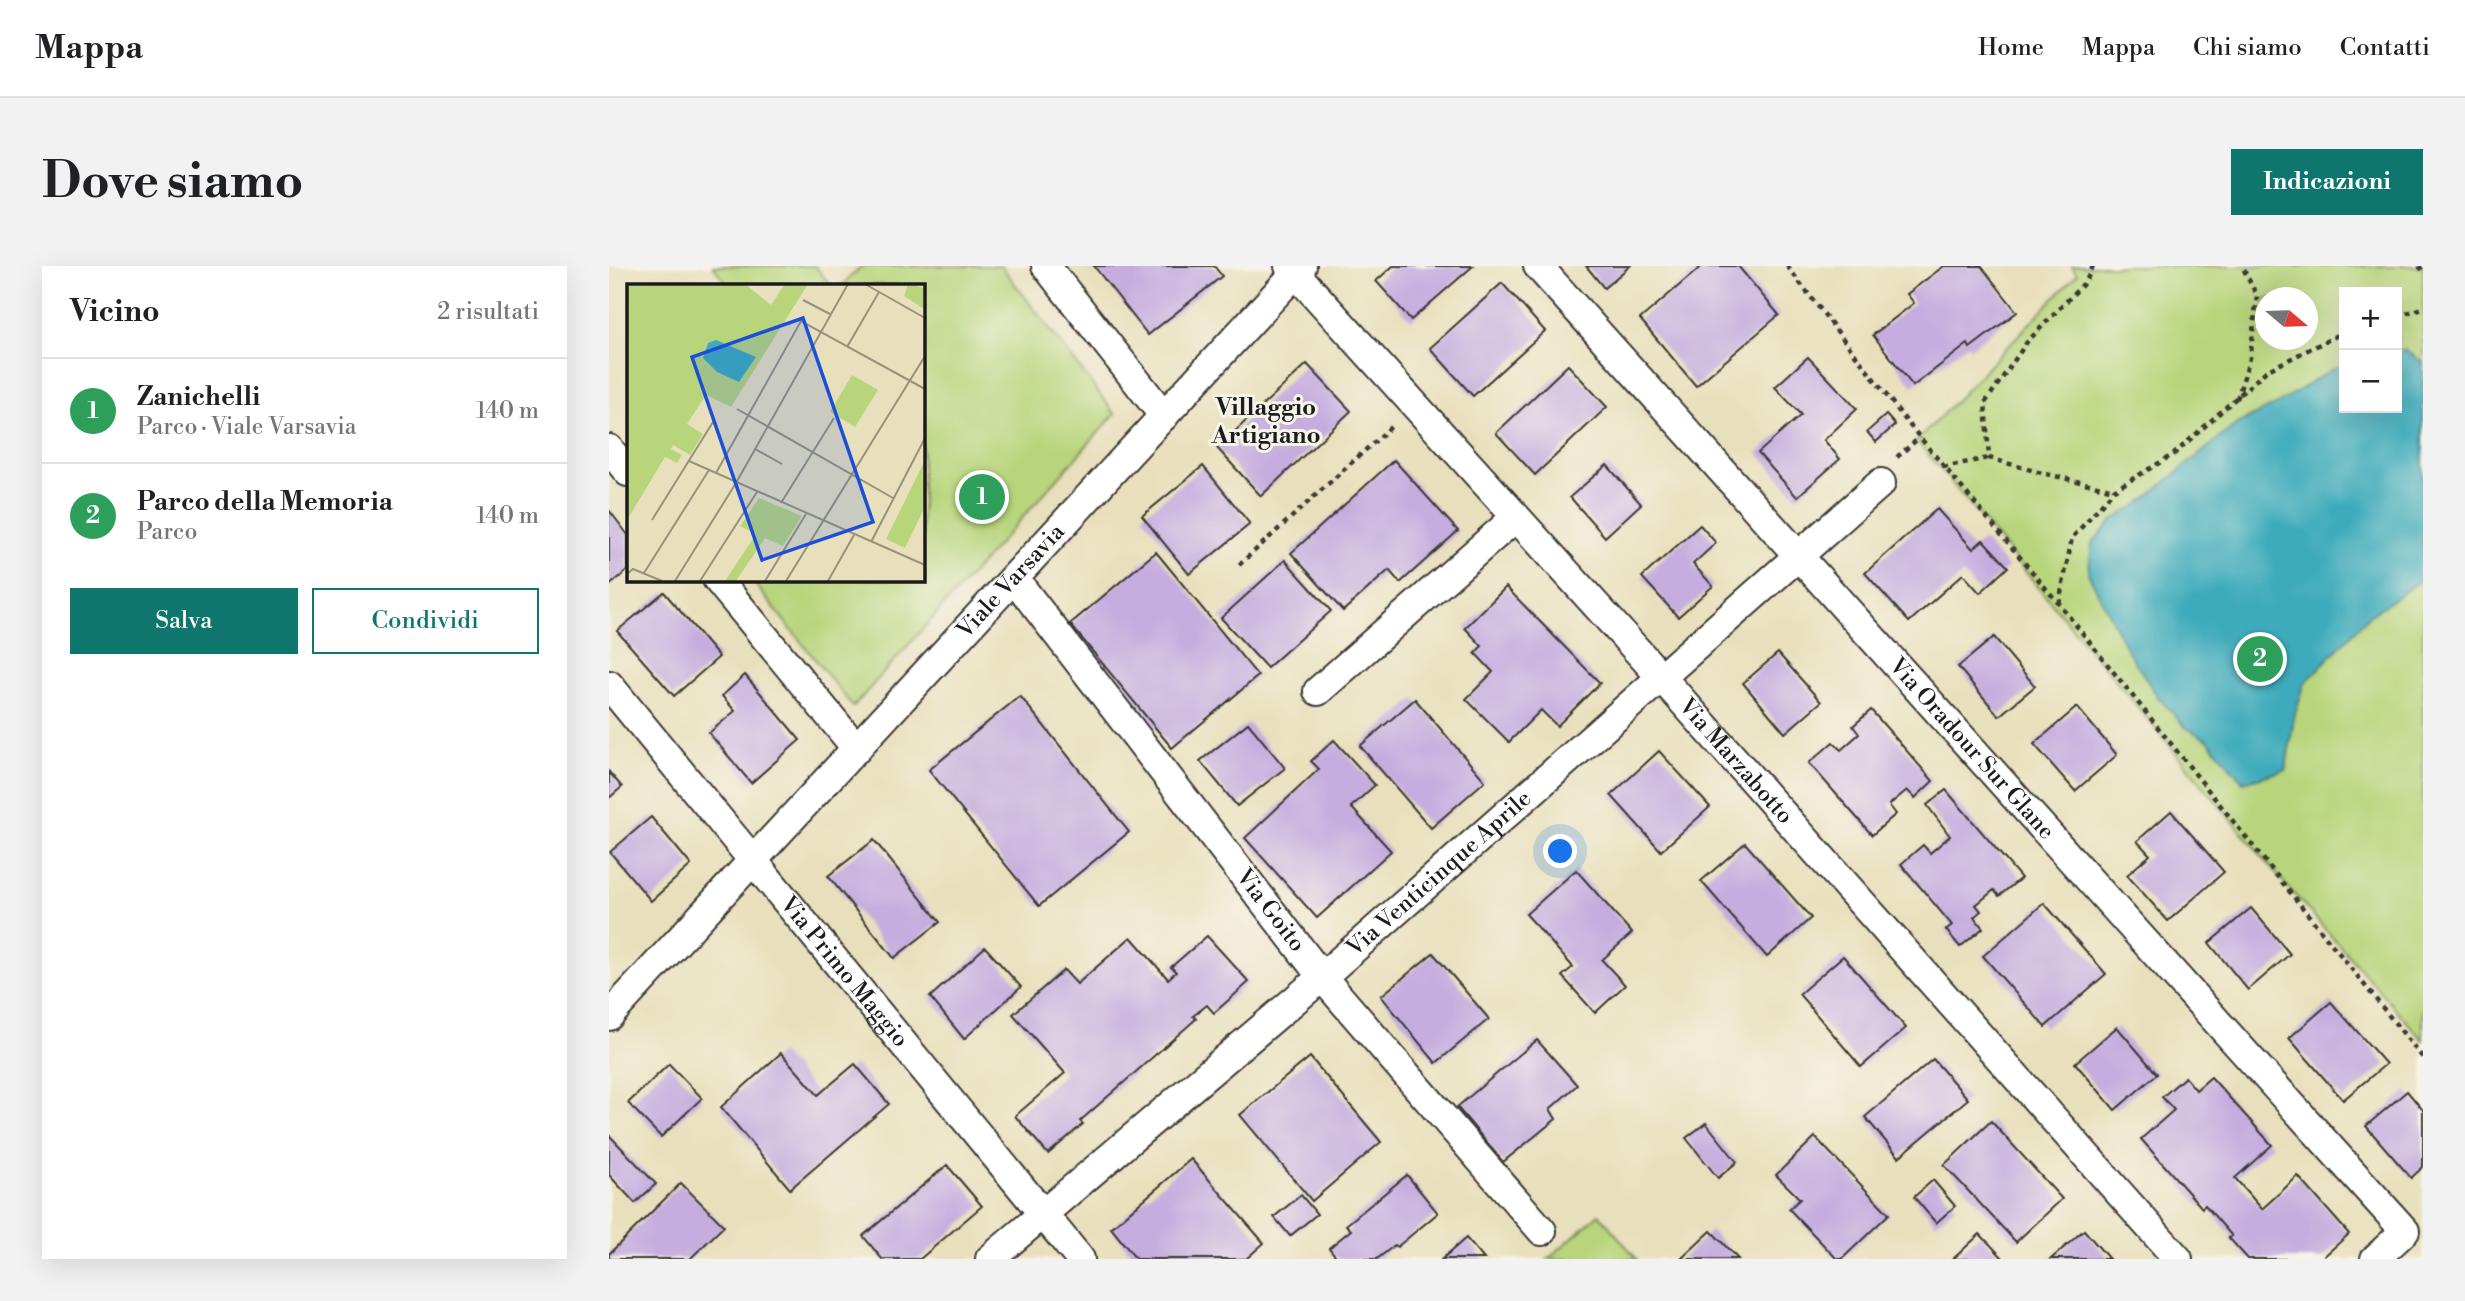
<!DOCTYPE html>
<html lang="it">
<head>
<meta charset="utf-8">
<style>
  body { margin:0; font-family:"Libre Bodoni",serif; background:#f2f2f2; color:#202124 }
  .controls { position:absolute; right:21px; top:21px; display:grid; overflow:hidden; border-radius:0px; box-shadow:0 7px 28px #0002 }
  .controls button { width:63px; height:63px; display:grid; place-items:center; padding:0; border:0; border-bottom:2px solid #e0e0e0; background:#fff; color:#202124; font:35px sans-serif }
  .compass { position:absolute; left:1646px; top:21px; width:63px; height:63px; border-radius:50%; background:#fff; box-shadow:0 7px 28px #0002; rotate:109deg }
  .you { position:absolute; left:952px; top:586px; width:24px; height:24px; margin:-18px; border:5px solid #fff; border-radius:50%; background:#1a73e8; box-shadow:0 0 0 10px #1a73e833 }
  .badge { display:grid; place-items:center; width:46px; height:46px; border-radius:50%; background:#0f766e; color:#fff; font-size:23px; font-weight:700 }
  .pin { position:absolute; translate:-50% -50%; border:4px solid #fff; box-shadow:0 2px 7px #0006 }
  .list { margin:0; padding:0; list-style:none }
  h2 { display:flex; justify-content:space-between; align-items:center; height:91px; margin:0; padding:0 28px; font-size:30px }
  h2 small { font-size:23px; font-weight:400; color:#757577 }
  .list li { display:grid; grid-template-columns:46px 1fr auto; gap:21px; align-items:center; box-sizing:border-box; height:105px; padding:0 28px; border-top:2px solid #e0e0e0 }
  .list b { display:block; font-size:26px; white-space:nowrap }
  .list p { margin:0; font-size:23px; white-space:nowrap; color:#757577 }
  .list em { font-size:23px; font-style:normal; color:#757577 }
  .actions { display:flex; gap:14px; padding:21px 28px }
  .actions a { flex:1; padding:16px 0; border:2px solid #0f766e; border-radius:0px; text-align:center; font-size:24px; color:#0f766e }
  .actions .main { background:#0f766e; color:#fff }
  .map { position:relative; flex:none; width:1814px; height:993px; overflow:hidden; border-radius:0px }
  header { display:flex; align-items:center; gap:42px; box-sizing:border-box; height:98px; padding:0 35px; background:#fff; border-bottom:2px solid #e0e0e0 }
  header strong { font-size:33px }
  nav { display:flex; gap:38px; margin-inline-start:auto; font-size:24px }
  .intro { display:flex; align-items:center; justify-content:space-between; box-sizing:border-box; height:168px; padding:0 42px }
  h1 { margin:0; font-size:49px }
  .button { padding:18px 32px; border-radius:0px; background:#0f766e; color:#fff; font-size:24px; font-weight:700 }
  main { display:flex; gap:42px; padding:0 42px }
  aside { flex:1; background:#fff; border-radius:0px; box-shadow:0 7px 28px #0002 }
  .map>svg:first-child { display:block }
</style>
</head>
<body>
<header>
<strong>Mappa</strong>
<nav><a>Home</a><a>Mappa</a><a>Chi siamo</a><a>Contatti</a></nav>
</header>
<div class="intro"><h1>Dove siamo</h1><a class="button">Indicazioni</a></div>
<main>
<aside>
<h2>Vicino<small>2 risultati</small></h2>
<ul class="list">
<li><span class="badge" style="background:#2e9e5b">1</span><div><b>Zanichelli</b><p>Parco · Viale Varsavia</p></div><em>140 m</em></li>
<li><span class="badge" style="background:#2e9e5b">2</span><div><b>Parco della Memoria</b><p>Parco</p></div><em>140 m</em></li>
</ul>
<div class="actions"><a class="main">Salva</a><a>Condividi</a></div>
</aside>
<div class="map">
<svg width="1814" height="993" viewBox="0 0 1814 993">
  <rect width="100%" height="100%" fill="#f7f3e8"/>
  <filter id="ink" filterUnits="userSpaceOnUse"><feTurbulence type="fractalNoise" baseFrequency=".0143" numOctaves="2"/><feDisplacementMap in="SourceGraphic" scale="14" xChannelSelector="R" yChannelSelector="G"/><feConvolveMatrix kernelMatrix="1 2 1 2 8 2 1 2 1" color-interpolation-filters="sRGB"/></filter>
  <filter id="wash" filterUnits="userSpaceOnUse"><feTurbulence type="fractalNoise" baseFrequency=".00686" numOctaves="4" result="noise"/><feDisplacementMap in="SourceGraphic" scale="28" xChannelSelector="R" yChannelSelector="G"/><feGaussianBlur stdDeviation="1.57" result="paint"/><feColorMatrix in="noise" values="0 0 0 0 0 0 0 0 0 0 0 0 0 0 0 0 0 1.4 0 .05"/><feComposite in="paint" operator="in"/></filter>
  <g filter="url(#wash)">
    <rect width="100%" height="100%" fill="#e8e0bc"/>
    <g fill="#b8d57c" stroke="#6a784c" stroke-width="2" fill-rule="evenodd">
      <polygon points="104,0 206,0 221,19 119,19"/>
      <polygon points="253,0 392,0 506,148 244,441 142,313 313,313 313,19 233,19"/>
      <path d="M1463,0H1814V774L1670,611L1308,175L1468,8ZM1735,26H1788V142H1735ZM1657,32H1699V74H1657Z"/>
      <polygon points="990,948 1028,993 939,993"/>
    </g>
    <polygon fill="#3dabbb" stroke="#2c646c" stroke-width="2" points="1788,84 1796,84 1814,96 1814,313 1760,350 1696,417 1685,451 1677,504 1634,516 1600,475 1576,461 1548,430 1517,382 1479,307 1483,277 1504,254 1531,237 1626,159 1668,138 1722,104 1735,99 1735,142 1788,142"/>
    <g id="blocks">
      <g fill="#c5aedf">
        <polygon points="485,0 605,0 613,10 539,69"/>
        <polygon points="784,0 864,0 802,54 767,15"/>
        <polygon points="977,0 1021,0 995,22"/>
        <polygon points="1093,0 1129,0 1170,49 1087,120 1031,53"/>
        <polygon points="1335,0 1372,0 1408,46 1361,82 1359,78 1304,120 1264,69 1305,37 1298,28"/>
        <polygon points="893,17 936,65 864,130 821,82"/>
        <polygon points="1199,91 1248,143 1215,174 1231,193 1188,231 1149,187 1192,149 1166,121"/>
        <polygon points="698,98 742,145 652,230 608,182"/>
        <polygon points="959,99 998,141 926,209 887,167"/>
        <polygon points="1277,149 1286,159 1267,176 1258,166"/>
        <polygon points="785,194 849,265 791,317 780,304 734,345 682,287"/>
        <polygon points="998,199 1032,238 996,271 961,231"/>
        <polygon points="594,200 641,258 580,308 533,250"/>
        <polygon points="1328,243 1364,283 1374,274 1399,301 1371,327 1354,308 1300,356 1256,307"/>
        <polygon points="0,244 19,269 19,304 0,320"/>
        <polygon points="1091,259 1107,277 1084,298 1104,320 1069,351 1033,311"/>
        <polygon points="547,286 649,410 563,482 461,358"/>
        <polygon points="676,294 722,345 658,402 612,352"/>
        <polygon points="897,321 991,417 948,460 932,444 900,476 857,433 884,406 866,387 873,380 856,362"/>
        <polygon points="55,326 110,391 65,430 8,365"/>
        <polygon points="1385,371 1426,420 1390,450 1349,401"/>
        <polygon points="1169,387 1212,436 1176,467 1134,417"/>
        <polygon points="136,409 191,474 142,517 100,467 126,445 113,430"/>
        <polygon points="411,430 520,566 430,640 320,504"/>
        <polygon points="806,433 876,515 822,562 751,480"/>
        <polygon points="1468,441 1508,489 1466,525 1425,478"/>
        <polygon points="1262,444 1324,515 1306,532 1298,524 1280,539 1287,548 1263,569 1200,497 1224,476 1232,484 1250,468 1244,460"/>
        <polygon points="639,457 676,502 628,540 591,495"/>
        <polygon points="725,474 766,519 742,541 782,585 708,652 636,572 710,503 702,495"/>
        <polygon points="1050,485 1101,541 1052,585 1002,529"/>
        <polygon points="0,506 13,521 0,532"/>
        <polygon points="1337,524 1412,612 1390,630 1385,624 1367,639 1372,645 1365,651 1374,662 1351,681 1337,664 1343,659 1292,598 1314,579 1321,587 1341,570 1318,539"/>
        <polygon points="1562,545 1615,606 1559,655 1518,609 1541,589 1528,575"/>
        <polygon points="42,551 82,599 42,635 1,586"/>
        <polygon points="265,574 331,656 285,692 219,610"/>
        <polygon points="1136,577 1202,652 1158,691 1092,615"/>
        <polygon points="967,604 1023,667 993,694 1016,719 986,747 953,710 964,701 917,648"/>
        <polygon points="1435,637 1497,708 1436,761 1374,690"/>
        <polygon points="1642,642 1681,688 1639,724 1600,677"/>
        <polygon points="598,670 640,716 605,747 598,739 584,750 587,753 471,855 474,858 439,888 406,850 456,807 404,748 455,704 468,718 522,671 559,713 567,706 562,701"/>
        <polygon points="376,681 412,721 355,773 321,731"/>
        <polygon points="824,687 880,753 827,797 772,730"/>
        <polygon points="1234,690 1297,762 1252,801 1190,728"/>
        <polygon points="1722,736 1777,798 1734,834 1680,772"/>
        <polygon points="1508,761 1548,808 1506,844 1466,797"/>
        <polygon points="928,774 968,819 941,843 947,853 894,896 848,841"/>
        <polygon points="172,787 209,829 246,798 280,838 181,923 112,841"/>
        <polygon points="701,791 772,876 703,935 631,849"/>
        <polygon points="1324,793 1359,833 1290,891 1256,851"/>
        <polygon points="60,798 93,832 52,871 19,837"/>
        <polygon points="1576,811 1587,824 1602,811 1663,879 1626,912 1653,943 1689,910 1740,968 1712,993 1639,993 1620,972 1623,970 1596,939 1593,942 1532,873 1565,844 1553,831"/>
        <polygon points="1798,825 1814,844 1814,901 1802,912 1757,860"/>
        <polygon points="1382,855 1453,933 1407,976 1335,899"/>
        <polygon points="1097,857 1128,896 1109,912 1077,872"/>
        <polygon points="0,869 47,918 26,937 0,909"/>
        <polygon points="1206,871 1280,948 1233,993 1228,993 1180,943 1191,933 1167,909"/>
        <polygon points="582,893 655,977 637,993 527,993 502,962"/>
        <polygon points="338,899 373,940 311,993 273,993 254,970"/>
        <polygon points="798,909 829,947 788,981 786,979 768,993 729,993 720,982 742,964 737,959"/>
        <polygon points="1324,914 1346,940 1327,957 1305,931"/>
        <polygon points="72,917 115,960 81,993 0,993 0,988"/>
        <polygon points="692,929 708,948 681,970 665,951"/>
        <polygon points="1475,964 1500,993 1442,993"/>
        <polygon points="1102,965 1129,993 1072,993"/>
        <polygon points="1371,968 1395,993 1344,993"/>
        <polygon points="857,972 875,993 833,993"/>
      </g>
    </g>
  </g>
  <g filter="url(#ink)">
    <use href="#blocks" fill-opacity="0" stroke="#3b3934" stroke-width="2"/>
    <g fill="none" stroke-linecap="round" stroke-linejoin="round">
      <g stroke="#3b3934" stroke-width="32">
        <g id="street">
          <polyline points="437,0 555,150"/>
          <path id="s1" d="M680,0L1053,412L1569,993"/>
          <path id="s2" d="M929,0L1796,965L1766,993"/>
          <polyline points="0,183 19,206"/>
          <path id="s3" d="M405,312L713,711L933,965"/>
          <polyline points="108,313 248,483"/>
          <path id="s4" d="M0,419L471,993"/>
          <polyline points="709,425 907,251"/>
          <path id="s5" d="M0,750L693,0"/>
          <path id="s6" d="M381,993L713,711L1272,217"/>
        </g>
      </g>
      <g stroke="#3b3934" stroke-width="4.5" stroke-dasharray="5 5" stroke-linecap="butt">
        <polyline points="1178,0 1298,156 1450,338 1814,792"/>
        <polyline points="1484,0 1477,15 1418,76 1376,137 1380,192 1429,206 1505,224"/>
        <polyline points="1810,0 1814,5"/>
        <polyline points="1788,50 1814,42"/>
        <polyline points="1628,133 1641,92 1648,30 1633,0"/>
        <polyline points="1288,191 1311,171"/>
        <polyline points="1334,201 1380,192"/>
        <polyline points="630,299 784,159"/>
        <polyline points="1450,338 1463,272 1505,224 1565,188 1657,105 1735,66"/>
      </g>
      <use href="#street" stroke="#fff" stroke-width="28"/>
    </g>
  </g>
  <g text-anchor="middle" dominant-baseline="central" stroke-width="6" stroke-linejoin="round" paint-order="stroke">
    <g font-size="23" fill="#1c1c1c" stroke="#f7f3e8">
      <text stroke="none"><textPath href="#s5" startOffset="592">Viale Varsavia</textPath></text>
      <text stroke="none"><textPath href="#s2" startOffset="649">Via Oradour Sur Glane</textPath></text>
      <text stroke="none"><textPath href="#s1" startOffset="667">Via Marzabotto</textPath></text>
      <text stroke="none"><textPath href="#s6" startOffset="592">Via Venticinque Aprile</textPath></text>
      <text stroke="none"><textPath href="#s3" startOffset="420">Via Goito</textPath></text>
      <text stroke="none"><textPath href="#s4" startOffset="371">Via Primo Maggio</textPath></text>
    </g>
    <g font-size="24" font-weight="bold" fill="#1c1c1c" stroke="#f7f3e8">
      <text x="657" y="142">Villaggio<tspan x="657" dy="28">Artigiano</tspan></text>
    </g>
  </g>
  <g transform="translate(18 18)">
    <rect width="298" height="298" fill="#e8e0bc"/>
    <path d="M0,0H118L144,21L158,0H181L104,123L79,111L60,140L76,150L63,171L46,161L44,165L55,171L50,179L38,173L0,236ZM281,0L297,4V25L277,12ZM225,91L251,106L228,143L203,128ZM297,178V225L278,264L259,255ZM132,214L175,232L156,262L138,254L109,297H98L129,250L113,242Z" fill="#b8d57c"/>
    <path d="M89,56L129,73L112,98L90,88L76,74L81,59Z" fill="#3dabbb"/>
    <path fill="none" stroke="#96927c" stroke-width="2" d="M238,0L298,34M176,16L203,30M220,63L252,8M110,125L266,214M128,165L155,180M62,177L298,281M89,189L174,37L298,105M154,219L207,134M25,236L86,138M244,258L298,154M17,289L82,186M0,290L6,285L35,297M48,297L109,199L221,0M73,297L130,208M138,297L179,230M159,297L298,72M201,297L227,251"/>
    <path fill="#1d4ed8" fill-opacity="0.15" stroke="#1d4ed8" stroke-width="3.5" d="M176,34L246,238L135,276L65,73Z"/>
    <rect width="298" height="298" fill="none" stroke="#1c1c1c" stroke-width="3.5"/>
  </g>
</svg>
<div class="controls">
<button>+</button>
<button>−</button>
</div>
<svg class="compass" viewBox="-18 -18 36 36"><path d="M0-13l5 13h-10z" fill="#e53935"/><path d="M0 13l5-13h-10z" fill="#757577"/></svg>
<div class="you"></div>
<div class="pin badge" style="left:373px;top:231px;background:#2e9e5b">1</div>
<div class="pin badge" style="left:1651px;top:393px;background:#2e9e5b">2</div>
</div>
</main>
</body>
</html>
